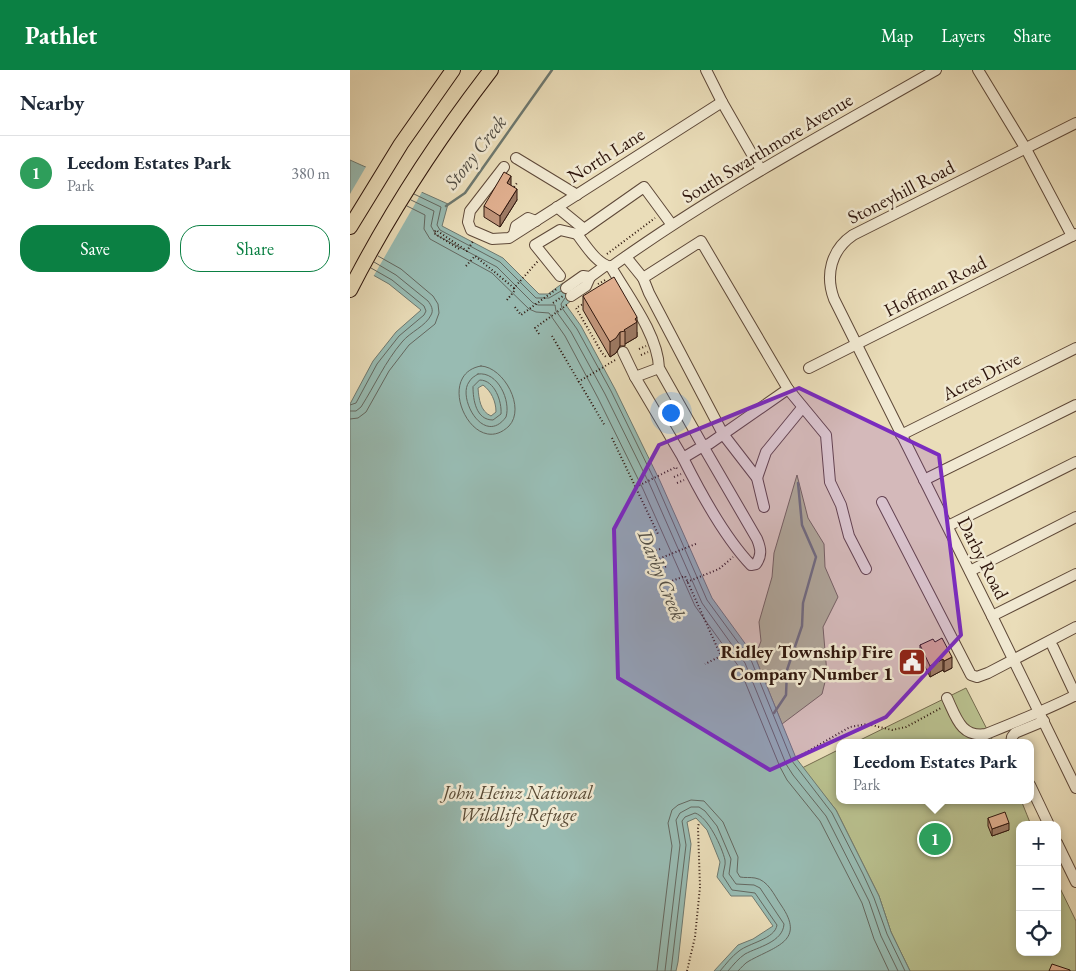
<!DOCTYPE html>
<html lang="en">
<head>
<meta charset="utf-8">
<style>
  body { margin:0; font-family:"EB Garamond",serif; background:#f2f2f3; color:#1f2937 }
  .controls { position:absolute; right:15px; bottom:15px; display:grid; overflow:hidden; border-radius:10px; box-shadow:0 2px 8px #0003 }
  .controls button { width:45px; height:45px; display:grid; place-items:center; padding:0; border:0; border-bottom:1px solid #e0e1e3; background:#fff; color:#1f2937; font:25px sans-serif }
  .you { position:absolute; left:320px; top:342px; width:18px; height:18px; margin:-12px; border:4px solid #fff; border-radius:50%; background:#1a73e8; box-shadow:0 0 0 8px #1a73e833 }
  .badge { display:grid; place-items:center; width:32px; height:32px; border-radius:50%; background:#0b8043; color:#fff; font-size:16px; font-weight:700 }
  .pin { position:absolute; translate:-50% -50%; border:2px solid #fff; box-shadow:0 1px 5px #0006 }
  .popup { position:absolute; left:486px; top:669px; width:198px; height:65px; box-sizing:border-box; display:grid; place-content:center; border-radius:10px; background:#fff; filter:drop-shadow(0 1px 4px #0005); font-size:16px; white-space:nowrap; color:#747a83 }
  .popup b { font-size:19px; color:#1f2937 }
  .popup::after { content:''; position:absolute; left:50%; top:100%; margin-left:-10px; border:10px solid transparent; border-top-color:#fff }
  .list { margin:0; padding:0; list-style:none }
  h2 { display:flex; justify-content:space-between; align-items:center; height:65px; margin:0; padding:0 20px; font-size:21px }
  h2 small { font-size:16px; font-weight:400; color:#747a83 }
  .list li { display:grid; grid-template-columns:32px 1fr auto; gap:15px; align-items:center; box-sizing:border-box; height:75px; padding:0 20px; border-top:1px solid #e0e1e3 }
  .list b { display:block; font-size:19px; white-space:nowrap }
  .list p { margin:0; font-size:16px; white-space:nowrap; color:#747a83 }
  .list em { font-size:16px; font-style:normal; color:#747a83 }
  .actions { display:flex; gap:10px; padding:15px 20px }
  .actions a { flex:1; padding:11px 0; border:1px solid #0b8043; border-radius:20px; text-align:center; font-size:18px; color:#0b8043 }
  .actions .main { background:#0b8043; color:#fff }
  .icon { flex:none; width:28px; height:28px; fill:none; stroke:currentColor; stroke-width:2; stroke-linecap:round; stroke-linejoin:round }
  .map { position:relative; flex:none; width:726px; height:901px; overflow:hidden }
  header { display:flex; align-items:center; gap:30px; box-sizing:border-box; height:70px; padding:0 25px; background:#0b8043; color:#fff }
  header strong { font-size:24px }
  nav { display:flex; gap:28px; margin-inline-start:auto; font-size:18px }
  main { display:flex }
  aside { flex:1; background:#fff }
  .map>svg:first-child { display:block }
</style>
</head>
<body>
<header>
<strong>Pathlet</strong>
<nav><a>Map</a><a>Layers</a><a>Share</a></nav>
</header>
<main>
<aside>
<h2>Nearby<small></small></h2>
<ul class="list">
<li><span class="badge" style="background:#2e9e5b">1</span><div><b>Leedom Estates Park</b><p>Park</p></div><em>380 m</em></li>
</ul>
<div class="actions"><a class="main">Save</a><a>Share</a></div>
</aside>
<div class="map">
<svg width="726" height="901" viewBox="0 0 726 901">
  <rect width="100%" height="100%" fill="#eaddb9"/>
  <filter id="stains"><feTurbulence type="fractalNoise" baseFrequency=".004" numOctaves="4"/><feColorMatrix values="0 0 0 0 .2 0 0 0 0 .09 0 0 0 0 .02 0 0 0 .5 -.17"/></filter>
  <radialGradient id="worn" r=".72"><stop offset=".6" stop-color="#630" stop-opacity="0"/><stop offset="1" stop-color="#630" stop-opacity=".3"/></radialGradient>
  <g fill="#b9c08e" stroke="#746b4e">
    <polygon points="447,405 458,448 474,474 475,497 488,527 473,557 477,604 472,624 432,654 405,587 411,571 409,552 422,507 424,483"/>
    <polygon points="616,618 644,673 504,673"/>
    <polygon points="490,679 490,730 671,730 681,755 670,755 670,882 707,882 707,812 726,851 726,901 560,901 541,862 529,826 486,740 452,698"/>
  </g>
  <path fill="#98bbb2" stroke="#6e7970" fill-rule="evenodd" d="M0,90L98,134L92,156L153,188L189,224H198L213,213L223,229L216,235L231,256L265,319L310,411L362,528L405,587L446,688L486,740L529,826L541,862L560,901H364L388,875L403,869L423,856L402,826H381L367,807L370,792L357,760L346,748L337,752L341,774L328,892L326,901H0V334L23,291L46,262L71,240L39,214L0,192ZM133,315C141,321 146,331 146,342L141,346C130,341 129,329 128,318Z"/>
  <polygon fill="#eaddb9" points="17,95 73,120 23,207 0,194 0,124"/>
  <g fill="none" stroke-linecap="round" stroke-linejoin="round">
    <g stroke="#646860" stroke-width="1">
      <polyline points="64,124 91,137 87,155 90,160 150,192 186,228 199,228 211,221"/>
      <polyline points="61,130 84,141 81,156 86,165 147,197 183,233 188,235 205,235 206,241 221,262 255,324 300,415 352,533 395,593 436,694 443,705 476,746 519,831 531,866 548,901"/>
      <polyline points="57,136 75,145 74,159 80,169 142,203 179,239 186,242 199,243 215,266 248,328 293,419 345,536 389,597 430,697 437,710 470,751 512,833 524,869 539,901"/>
      <polyline points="215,228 211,234 212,238 227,259 261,321 306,413 357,530 401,590 442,691 482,743 513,804 524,828 537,864 555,901"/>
      <path d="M131,296C154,297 176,338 159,356C123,391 83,304 131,296Z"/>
      <path d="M128,304C148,301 161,331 156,347C134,377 107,328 119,312C121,308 125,306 128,304Z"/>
      <path d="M130,310C145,310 152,332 151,344L143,350C126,350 123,330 123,317Z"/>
      <polyline points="0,335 6,333 27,294 49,266 74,245 76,241 74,236 42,210 21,198"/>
      <path d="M0,341H6L11,337C25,315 35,292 52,272C60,262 76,256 81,245C84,240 81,235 78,231L46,205L24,192"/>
      <polyline points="0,349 8,348 16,342 39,301 59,275 85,254 89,243 88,234 83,226 51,199 28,186"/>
      <path d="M307,901L322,776L318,753L322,740L328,735L341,730L354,731L373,752L388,787L387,802L390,807C395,808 400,807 405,808C418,810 424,825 431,835C456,871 426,876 399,891C395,893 391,898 388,901"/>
      <path d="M315,901L330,775L326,750L330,743L341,737H349L355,741L367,756L381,789L379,804L386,814L404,815L410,818L434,854C433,872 408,877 395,884C389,888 383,895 378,901"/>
      <path d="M321,901L336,775L332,751L335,747L345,743C358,747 372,777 375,790C376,795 373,801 373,806L382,820L405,823L427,855C425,869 399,873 389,881C382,886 376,894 370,901"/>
    </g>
    <g stroke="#6e7970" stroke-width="2.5">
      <polyline points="96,136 115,123 202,0"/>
      <polyline points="424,643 436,625 437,600 452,556 453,533 466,487 452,455 448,413"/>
    </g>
    <g stroke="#5e4838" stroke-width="12">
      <g id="minor">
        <polyline points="356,0 372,32 411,100"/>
        <polyline points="628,0 676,79 722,166"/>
        <path d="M726,53L503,165C481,180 475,205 484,229L642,546L726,718"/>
        <polyline points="166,88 227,125"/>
        <polyline points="154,97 120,141 118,152 121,160 142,169 159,168 372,32"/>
        <polyline points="207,137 234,159"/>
        <path d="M322,155L294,117L227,164C236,176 247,194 261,197C364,123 476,63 586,0"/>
        <polyline points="164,164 166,156 178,148 186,151"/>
        <polyline points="276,187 293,208"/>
        <path d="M261,197C278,226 308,265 309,298L353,376L333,388L285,307L309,298"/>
        <polyline points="210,206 185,175 210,160 227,164"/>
        <polyline points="216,218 233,206 240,207 255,196"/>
        <polyline points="221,226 236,216 240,207"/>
        <polyline points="273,282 285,307"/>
        <polyline points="459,298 726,164"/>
        <polyline points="438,319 476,365 480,412 491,435 499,466 516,499"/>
        <polyline points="551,365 726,278"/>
        <path d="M333,388C350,422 375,468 401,495L406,494C412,485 411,479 407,469L353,376L359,374L438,319L351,171L293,208L299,223L373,364L407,408L414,437"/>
        <polyline points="407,408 416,382 452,338"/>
        <polyline points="574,410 726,335"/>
        <polyline points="532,432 621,605 627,607 638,603 726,557"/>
        <polyline points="598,456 726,392"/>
        <polyline points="620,501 726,447"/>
        <polyline points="642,546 726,504"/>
        <polyline points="703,577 726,626"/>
        <path d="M597,628C606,647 611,668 636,664C666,652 696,640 726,625"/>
        <polyline points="661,673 662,667 665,663 694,651"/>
        <polyline points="680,715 699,755"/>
        <polyline points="707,773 726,812"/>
      </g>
    </g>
    <g stroke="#2f160d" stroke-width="16">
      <g id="highway">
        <polyline points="0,157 51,74 103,0"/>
        <path d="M0,220C40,142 87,70 141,0"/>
      </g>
    </g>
    <g stroke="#2f160d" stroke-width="2" stroke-dasharray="1 2.5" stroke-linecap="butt">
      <polyline points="164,117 167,113"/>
      <polyline points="109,179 84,163 86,160 117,181 123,171"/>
      <polyline points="257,184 305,148"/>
      <polyline points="116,196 125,186 164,218 188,191"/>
      <polyline points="248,214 257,209"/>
      <polyline points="157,230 165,220 164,218"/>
      <polyline points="203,233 213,226"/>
      <polyline points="235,233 226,238 252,283 257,288"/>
      <polyline points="165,237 171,245 208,218"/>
      <polyline points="189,264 185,258 218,234"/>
      <polyline points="202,266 255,356"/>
      <polyline points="289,279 296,276"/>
      <polyline points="291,285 298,282"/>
      <polyline points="228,312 267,289"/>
      <polyline points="262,368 308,464"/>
      <polyline points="324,407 331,404"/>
      <polyline points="327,413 334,410"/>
      <polyline points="286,417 326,397 327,399"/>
      <polyline points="310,479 303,482 310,499 317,496"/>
      <polyline points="306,490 348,473"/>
      <polyline points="319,512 335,506 371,586 355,594"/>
      <polyline points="337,512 369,499 383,487"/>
      <polyline points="446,688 500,657 517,654 542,660 556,657 591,638"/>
      <polyline points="337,901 345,867 350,817 348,758 349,752"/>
    </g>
    <use href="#minor" stroke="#f1e9d2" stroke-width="10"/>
    <use href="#highway" stroke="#eaddb9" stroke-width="14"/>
  </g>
  <g fill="#c1967b" stroke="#2f160d">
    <polygon points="161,115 167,130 150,157 134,147 134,136"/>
    <polygon points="233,226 287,262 287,267 275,274 275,276 270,276 266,283 260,287 233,240"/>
    <polygon points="585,572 602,598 594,602 593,600 580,607 570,586 570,575"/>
    <polygon points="638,748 659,760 642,766 638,756"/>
  </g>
  <g fill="#9d7a64" stroke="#2f160d">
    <polygon points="161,106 161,117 157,113"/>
    <polygon points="167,119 167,130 150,157 150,146"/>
    <polygon points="287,247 287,267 275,274 275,261 274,260"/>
    <polygon points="270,262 270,276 266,283 260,287 260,272"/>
    <polygon points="602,587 602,598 594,602 594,591"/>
    <polygon points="593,589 593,600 580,607 580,596"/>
    <polygon points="659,753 659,760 642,766 642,759"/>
  </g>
  <g fill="#e0af8f" stroke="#2f160d">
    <polygon points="154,102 161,106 157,113 167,119 150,146 134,136"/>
    <polygon points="264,207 287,247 285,249 287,252 274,260 275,261 270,262 266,268 260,272 233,226"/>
    <polygon points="592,568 602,587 594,591 593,589 580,596 570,575 583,569 585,572"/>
    <polygon points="655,742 659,753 642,759 638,748"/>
    <polygon points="702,894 720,900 720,901 699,901"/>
  </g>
  <path fill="#7b2cbf" fill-opacity="0.2" stroke="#7b2cbf" stroke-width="4" stroke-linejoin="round" d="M449,318L589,385L611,565L536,647L420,700L268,608L264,459L309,375Z"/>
  <defs>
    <g id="civic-square" transform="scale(1.4375)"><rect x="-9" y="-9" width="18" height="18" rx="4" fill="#8f2418" stroke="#f1e9d2"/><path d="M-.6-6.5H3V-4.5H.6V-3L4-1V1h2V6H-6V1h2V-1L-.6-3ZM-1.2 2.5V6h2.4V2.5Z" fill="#fff"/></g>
  </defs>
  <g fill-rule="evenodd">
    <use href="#civic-square" x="562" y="592"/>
  </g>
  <g text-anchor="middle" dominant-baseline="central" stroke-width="5" stroke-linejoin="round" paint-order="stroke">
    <g font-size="19" fill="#2f160d" stroke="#f1e9d2">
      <text transform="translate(417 78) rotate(-31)">South Swarthmore Avenue</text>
      <text transform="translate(256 85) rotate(-32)">North Lane</text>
      <text transform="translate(551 122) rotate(-27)">Stoneyhill Road</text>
      <text transform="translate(585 216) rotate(-27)">Hoffman Road</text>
      <text transform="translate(631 306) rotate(-27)">Acres Drive</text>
      <text transform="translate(633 488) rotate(63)">Darby Road</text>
    </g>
    <g font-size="19" font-weight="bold" fill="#2f160d" stroke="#f1e9d2" text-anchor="end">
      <text x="543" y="581">Ridley Township Fire<tspan x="543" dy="22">Company Number 1</tspan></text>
    </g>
    <g font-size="19" font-style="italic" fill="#584934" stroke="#f1e9d2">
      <text x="168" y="722">John Heinz National<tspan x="168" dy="22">Wildlife Refuge</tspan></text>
    </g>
    <g font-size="20" font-style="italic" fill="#545047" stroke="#f1e9d2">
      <text transform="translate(125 82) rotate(-52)">Stony Creek</text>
      <text transform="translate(312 505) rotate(68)">Darby Creek</text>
    </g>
  </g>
  <rect width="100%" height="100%" filter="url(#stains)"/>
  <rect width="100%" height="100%" fill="url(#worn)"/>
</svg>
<div class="controls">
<button>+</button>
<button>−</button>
<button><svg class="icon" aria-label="locate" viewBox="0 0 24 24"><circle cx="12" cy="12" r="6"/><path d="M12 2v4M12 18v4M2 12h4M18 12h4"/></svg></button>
</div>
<div class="you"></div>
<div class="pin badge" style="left:585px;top:769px;background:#2e9e5b">1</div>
<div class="popup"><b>Leedom Estates Park</b>Park</div>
</div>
</main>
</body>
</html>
